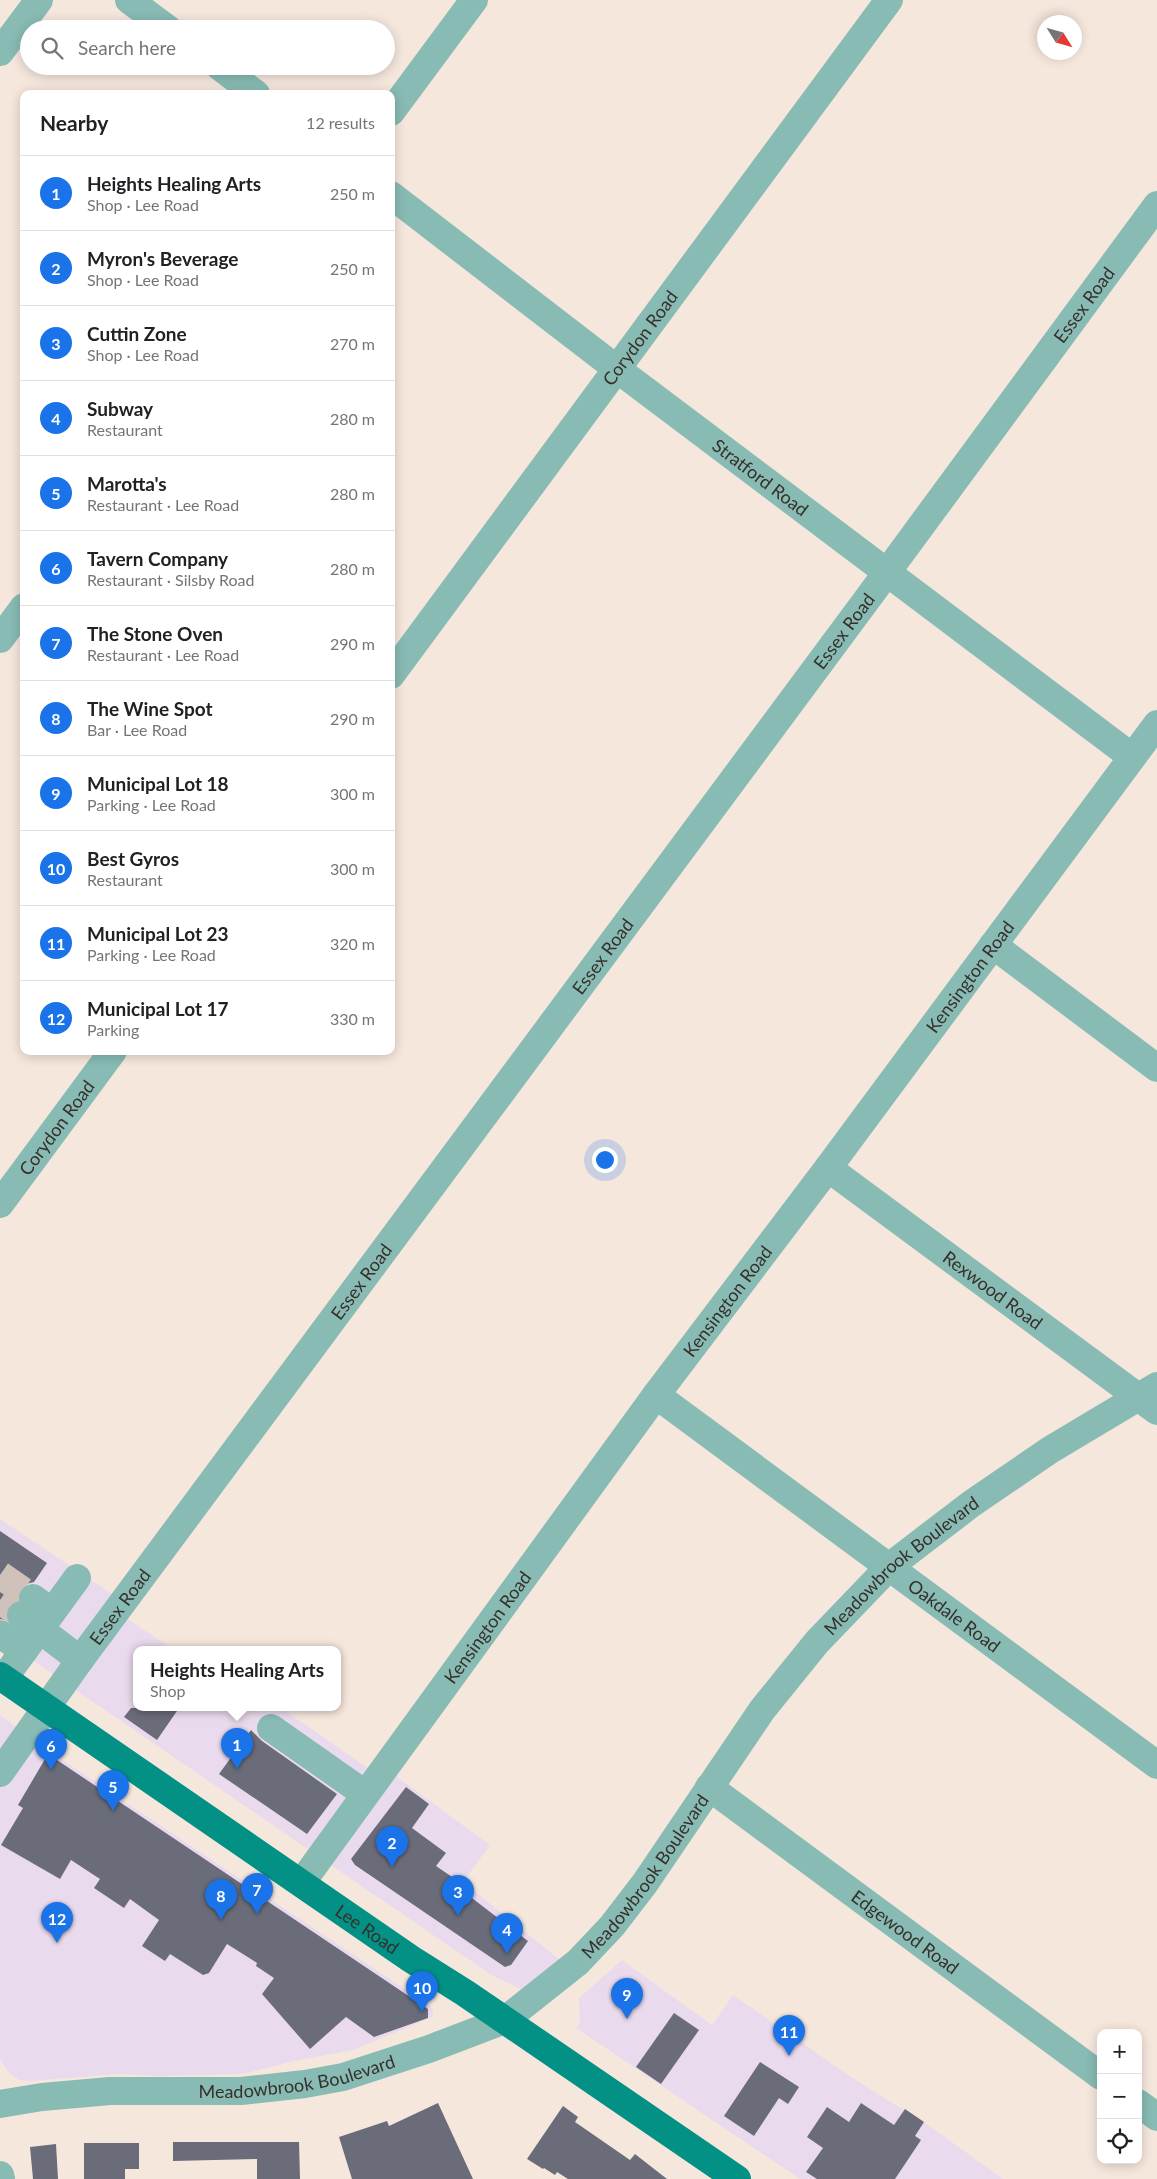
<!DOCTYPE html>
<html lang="en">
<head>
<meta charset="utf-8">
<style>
  body { margin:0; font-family:Lato,sans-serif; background:#f2f2f2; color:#202124 }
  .controls { position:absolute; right:15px; bottom:15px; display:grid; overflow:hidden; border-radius:10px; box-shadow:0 2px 12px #0003 }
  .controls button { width:45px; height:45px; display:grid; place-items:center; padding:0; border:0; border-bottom:1px solid #e0e0e0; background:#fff; color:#202124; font:25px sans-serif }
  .compass { position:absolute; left:1037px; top:15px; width:45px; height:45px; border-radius:50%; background:#fff; box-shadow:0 2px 12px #0003; rotate:127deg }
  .you { position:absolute; left:604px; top:1159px; width:18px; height:18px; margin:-12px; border:4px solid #fff; border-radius:50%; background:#1a73e8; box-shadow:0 0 0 8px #1a73e833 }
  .badge { display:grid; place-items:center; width:32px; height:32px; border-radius:50%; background:#1a73e8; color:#fff; font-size:16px; font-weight:700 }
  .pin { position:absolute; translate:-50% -41px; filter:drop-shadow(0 1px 2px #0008) }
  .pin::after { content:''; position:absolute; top:26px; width:18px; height:15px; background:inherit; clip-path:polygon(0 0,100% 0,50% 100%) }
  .popup { position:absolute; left:133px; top:1646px; width:208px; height:65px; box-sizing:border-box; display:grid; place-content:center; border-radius:10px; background:#fff; filter:drop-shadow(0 1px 4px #0005); font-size:16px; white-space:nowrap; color:#757577 }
  .popup b { font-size:19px; color:#202124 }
  .popup::after { content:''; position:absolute; left:50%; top:100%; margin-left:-10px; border:10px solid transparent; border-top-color:#fff }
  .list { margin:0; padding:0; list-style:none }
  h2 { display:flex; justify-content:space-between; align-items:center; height:65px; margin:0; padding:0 20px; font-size:21px }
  h2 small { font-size:16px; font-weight:400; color:#757577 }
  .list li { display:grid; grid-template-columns:32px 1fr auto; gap:15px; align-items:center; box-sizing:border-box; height:75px; padding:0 20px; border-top:1px solid #e0e0e0 }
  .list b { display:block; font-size:19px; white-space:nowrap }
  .list p { margin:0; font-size:16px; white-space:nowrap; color:#757577 }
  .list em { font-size:16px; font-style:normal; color:#757577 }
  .icon { flex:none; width:28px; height:28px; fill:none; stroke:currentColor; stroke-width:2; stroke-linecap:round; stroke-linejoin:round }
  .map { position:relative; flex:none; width:1157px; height:2179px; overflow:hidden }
  .search { position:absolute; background:#fff; box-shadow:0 2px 12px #0003; left:20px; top:20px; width:375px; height:55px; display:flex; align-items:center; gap:12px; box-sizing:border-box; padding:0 18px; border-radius:28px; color:#757577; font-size:19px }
  .panel { position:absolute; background:#fff; box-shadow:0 2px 12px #0003; left:20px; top:90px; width:375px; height:965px; border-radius:10px }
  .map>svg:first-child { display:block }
</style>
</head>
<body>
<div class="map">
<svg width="1157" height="2179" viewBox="0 0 1157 2179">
  <rect width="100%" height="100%" fill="#f6e7dd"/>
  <g fill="#eadaed">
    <polygon points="0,1519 133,1608 126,1618 174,1650 137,1650 137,1708 259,1708 263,1711 266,1708 281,1708 371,1770 378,1763 490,1845 463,1882 560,1960 538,1978 521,1989 493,1976 0,1638"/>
    <polygon points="0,1715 46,1749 433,2008 432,2017 353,2050 294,2061 243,2074 158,2076 118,2074 31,2081 19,2080 8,2072 0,2059"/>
    <polygon points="622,1960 712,2025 733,1995 854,2079 931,2127 1003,2179 800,2179 576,2028 580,2023 579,1998"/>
  </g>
  <g fill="#6a6c79">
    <polygon points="0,1531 47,1563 34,1582 26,1584 20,1589 18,1600 8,1606 6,1613 6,1620 0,1619"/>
    <polygon points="131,1708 179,1708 157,1740 124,1717"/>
    <polygon points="251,1730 262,1741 337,1794 307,1834 219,1774"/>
    <polygon points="48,1754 428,2009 428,2018 374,2037 346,2017 310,2049 262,1994 274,1978 256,1966 257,1963 227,1944 209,1973 203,1975 170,1954 165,1961 142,1946 159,1920 130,1899 124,1908 94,1888 100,1879 71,1860 60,1879 1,1845 23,1808 18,1805"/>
    <polygon points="406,1787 429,1804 412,1828 446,1853 436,1866 458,1881 455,1885 528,1941 511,1965 505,1967 355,1865 351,1859"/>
    <polygon points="674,2013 699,2030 661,2084 636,2067"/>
    <polygon points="760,2062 799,2087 788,2104 779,2098 754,2136 724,2116"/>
    <polygon points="438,2103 473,2179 352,2179 339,2137 387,2121 389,2126"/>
    <polygon points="861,2103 894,2125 905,2109 924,2122 915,2136 921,2140 895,2179 817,2179 806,2172 823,2148 807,2137 827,2107 849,2122"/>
    <polygon points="563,2106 578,2117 575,2122 630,2160 635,2154 667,2179 568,2179 557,2172 555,2175 544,2168 543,2169 527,2159"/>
    <polygon points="173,2142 299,2142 300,2179 257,2179 257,2159 173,2161"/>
    <polygon points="84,2143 139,2143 139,2169 125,2169 125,2179 84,2179"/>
    <polygon points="56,2144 58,2179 33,2179 30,2147"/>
  </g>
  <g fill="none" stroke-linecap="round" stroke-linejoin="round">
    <g stroke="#d0c2ba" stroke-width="28" stroke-dasharray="28 14" stroke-linecap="butt">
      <polyline points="0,1575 33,1598"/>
      <polyline points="0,1600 21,1615"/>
    </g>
    <g stroke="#88bbb4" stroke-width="28">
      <polyline points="129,0 168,29"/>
      <polyline points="0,52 39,0"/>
      <polyline points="219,66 256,94"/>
      <polyline points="391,112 474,0"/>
      <path id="s1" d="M391,195L617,369L1132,757"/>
      <polyline points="0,639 24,607"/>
      <path id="s2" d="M391,675L889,0"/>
      <polyline points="993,945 1157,1068"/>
      <path id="s3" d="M828,1168L1157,1411"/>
      <path id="s4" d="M0,1204L113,1051"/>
      <path id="s5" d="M656,1395L1157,1765"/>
      <polyline points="33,1598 52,1612"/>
      <polyline points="21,1615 80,1660"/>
      <polyline points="0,1634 24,1651"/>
      <polyline points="4,1678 77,1578"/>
      <polyline points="271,1728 365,1794"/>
      <path id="s6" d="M0,1773L80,1660L871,594L1157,205"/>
      <path id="s7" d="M709,1787L1101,2076"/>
      <path id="s8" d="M302,1882L656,1395L828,1168L1157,724"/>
      <polyline points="1138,2103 1157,2117"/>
      <path id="s9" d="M0,2104L42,2097L110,2091H241L305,2084L343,2077L429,2049L505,2020L578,1962L612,1926L645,1883L762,1710L817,1642L890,1566L971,1504L1050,1450L1157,1386"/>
      <polyline points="0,2175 1,2179"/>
    </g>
    <path stroke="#039186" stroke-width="28" id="s10" d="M0,1676L411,1959L465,1993L737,2179"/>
  </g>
  <g text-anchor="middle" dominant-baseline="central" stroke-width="5" stroke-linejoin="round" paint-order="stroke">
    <g font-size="18" fill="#36302c" stroke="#fff">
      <text stroke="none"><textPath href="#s6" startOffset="1825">Essex Road</textPath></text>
      <text stroke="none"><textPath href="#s2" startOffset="419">Corydon Road</textPath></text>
      <text stroke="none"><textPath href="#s1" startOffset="465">Stratford Road</textPath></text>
      <text stroke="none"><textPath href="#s6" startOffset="1420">Essex Road</textPath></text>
      <text stroke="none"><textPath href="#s6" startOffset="1015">Essex Road</textPath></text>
      <text stroke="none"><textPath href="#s8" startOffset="1125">Kensington Road</textPath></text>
      <text stroke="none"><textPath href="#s4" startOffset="95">Corydon Road</textPath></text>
      <text stroke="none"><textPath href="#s6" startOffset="610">Essex Road</textPath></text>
      <text stroke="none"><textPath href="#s3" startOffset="205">Rexwood Road</textPath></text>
      <text stroke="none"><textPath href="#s8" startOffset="720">Kensington Road</textPath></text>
      <text stroke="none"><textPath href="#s9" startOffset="1124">Meadowbrook Boulevard</textPath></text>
      <text stroke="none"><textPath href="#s6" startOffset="205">Essex Road</textPath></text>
      <text stroke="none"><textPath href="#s5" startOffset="371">Oakdale Road</textPath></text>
      <text stroke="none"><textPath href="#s8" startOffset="315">Kensington Road</textPath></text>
      <text stroke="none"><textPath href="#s9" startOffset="719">Meadowbrook Boulevard</textPath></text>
      <text stroke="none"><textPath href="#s10" startOffset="446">Lee Road</textPath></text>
      <text stroke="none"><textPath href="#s7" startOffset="244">Edgewood Road</textPath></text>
      <text stroke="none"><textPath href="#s9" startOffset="299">Meadowbrook Boulevard</textPath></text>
    </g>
  </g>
</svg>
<div class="controls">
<button>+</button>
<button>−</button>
<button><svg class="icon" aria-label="locate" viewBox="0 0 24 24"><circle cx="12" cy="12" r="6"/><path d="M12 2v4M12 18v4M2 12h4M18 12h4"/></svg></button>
</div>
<svg class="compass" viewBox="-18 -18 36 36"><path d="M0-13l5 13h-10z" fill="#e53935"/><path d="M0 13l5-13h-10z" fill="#757577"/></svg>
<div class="you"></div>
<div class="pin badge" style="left:237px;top:1769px">1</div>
<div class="popup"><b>Heights Healing Arts</b>Shop</div>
<div class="pin badge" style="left:392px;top:1867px">2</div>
<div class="pin badge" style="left:458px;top:1916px">3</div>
<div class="pin badge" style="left:507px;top:1954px">4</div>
<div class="pin badge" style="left:113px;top:1811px">5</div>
<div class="pin badge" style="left:51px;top:1770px">6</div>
<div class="pin badge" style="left:257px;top:1914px">7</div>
<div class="pin badge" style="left:221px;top:1920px">8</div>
<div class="pin badge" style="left:627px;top:2019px">9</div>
<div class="pin badge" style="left:422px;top:2012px">10</div>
<div class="pin badge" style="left:789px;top:2056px">11</div>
<div class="pin badge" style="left:57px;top:1943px">12</div>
<div class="search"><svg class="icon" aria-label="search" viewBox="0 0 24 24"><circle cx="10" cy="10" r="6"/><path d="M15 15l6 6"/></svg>Search here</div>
<section class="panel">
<h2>Nearby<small>12 results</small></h2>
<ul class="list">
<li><span class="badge">1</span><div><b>Heights Healing Arts</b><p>Shop · Lee Road</p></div><em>250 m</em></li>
<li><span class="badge">2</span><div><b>Myron's Beverage</b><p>Shop · Lee Road</p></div><em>250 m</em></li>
<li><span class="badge">3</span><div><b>Cuttin Zone</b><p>Shop · Lee Road</p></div><em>270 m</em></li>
<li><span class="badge">4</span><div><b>Subway</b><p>Restaurant</p></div><em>280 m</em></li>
<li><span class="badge">5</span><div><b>Marotta's</b><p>Restaurant · Lee Road</p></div><em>280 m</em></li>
<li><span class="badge">6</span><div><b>Tavern Company</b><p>Restaurant · Silsby Road</p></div><em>280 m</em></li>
<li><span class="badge">7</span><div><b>The Stone Oven</b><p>Restaurant · Lee Road</p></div><em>290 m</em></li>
<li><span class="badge">8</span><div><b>The Wine Spot</b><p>Bar · Lee Road</p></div><em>290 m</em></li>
<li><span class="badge">9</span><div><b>Municipal Lot 18</b><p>Parking · Lee Road</p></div><em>300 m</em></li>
<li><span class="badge">10</span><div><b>Best Gyros</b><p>Restaurant</p></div><em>300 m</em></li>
<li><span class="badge">11</span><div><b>Municipal Lot 23</b><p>Parking · Lee Road</p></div><em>320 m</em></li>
<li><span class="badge">12</span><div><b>Municipal Lot 17</b><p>Parking</p></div><em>330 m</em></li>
</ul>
</section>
</div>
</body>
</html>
